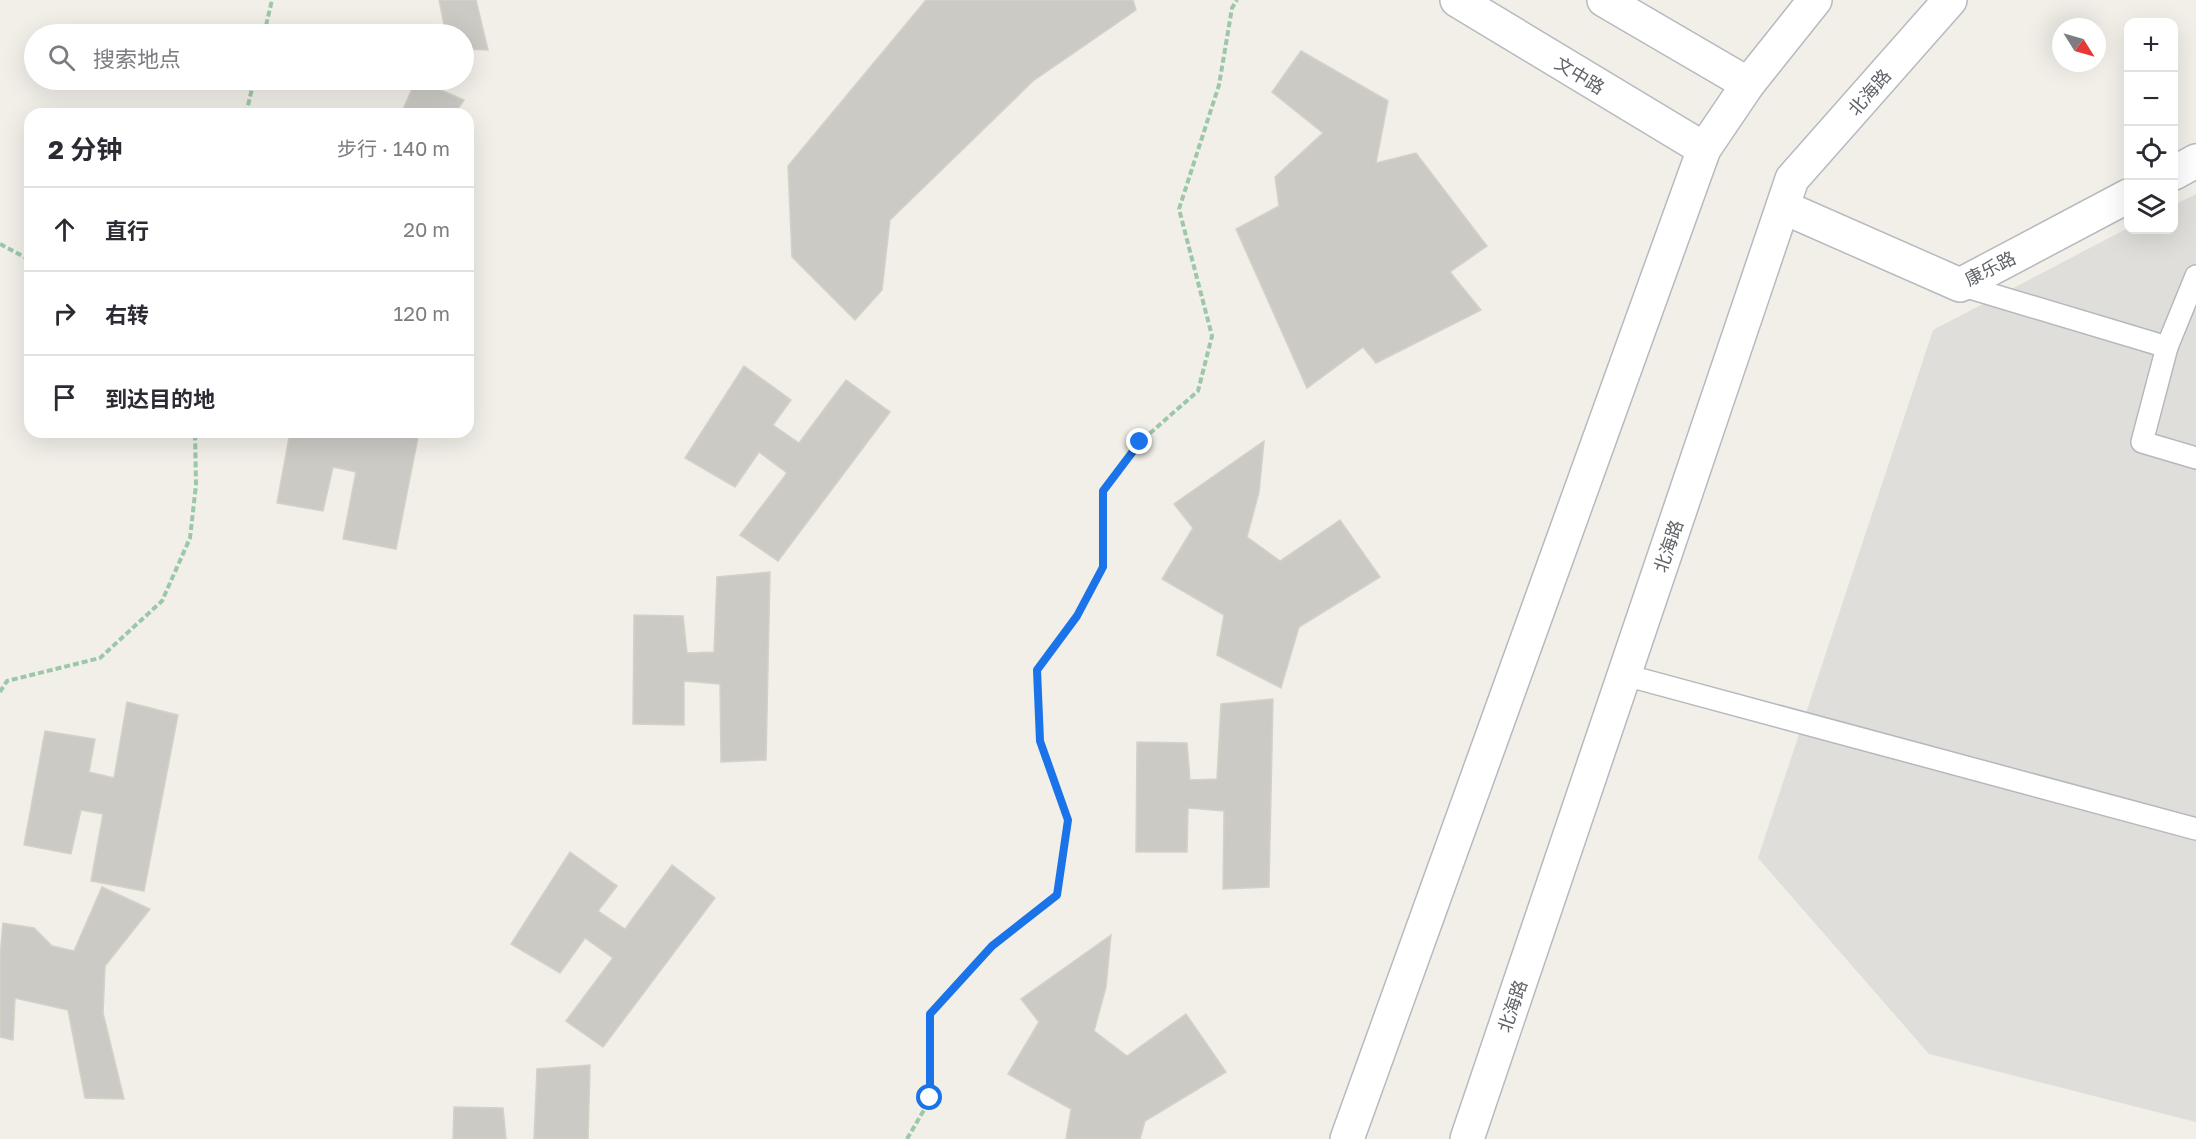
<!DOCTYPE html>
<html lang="zh">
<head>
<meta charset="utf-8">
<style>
  body { margin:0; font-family:"Golos Text","Noto Sans SC",sans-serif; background:#f2f2f3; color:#2b2b33 }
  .controls { position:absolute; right:18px; top:18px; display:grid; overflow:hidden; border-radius:12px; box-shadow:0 6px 24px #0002 }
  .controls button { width:54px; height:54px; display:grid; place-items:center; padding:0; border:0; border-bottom:2px solid #e1e1e2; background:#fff; color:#2b2b33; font:30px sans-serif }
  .compass { position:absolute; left:2052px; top:18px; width:54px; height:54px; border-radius:50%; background:#fff; box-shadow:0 6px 24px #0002; rotate:127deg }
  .stop { position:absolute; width:18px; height:18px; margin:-14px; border:4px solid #1a73e8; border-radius:50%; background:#fff }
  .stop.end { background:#1a73e8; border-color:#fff; box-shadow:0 2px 6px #0008 }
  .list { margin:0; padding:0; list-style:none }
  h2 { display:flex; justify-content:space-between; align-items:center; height:78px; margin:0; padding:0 24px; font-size:26px }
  h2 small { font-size:20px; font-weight:400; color:#7c7c81 }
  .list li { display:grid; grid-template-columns:39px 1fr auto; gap:18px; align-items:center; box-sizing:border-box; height:84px; padding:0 24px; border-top:2px solid #e1e1e2 }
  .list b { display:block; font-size:22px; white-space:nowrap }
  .list em { font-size:20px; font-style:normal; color:#7c7c81 }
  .icon { flex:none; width:33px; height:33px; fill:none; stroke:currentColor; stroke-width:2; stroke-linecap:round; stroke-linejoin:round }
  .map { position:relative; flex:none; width:2196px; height:1139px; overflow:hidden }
  .search { position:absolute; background:#fff; box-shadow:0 6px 24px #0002; left:24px; top:24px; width:450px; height:66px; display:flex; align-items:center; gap:15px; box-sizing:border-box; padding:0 21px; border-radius:33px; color:#7c7c81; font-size:22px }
  .panel { position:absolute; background:#fff; box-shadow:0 6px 24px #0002; left:24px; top:108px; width:450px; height:330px; border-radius:18px }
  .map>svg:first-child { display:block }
</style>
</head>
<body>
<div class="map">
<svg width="2196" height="1139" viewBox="0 0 2196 1139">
  <rect width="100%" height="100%" fill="#f1efe8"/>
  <polygon fill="#e0deda" points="2196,194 2196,1122 1929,1054 1758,858 1933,330 2128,228 2174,230 2174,205"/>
  <g fill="#cccac5" stroke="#d6d1c6" stroke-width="1.5">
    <polygon points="439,0 476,0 488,50 464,49 464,34 446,34"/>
    <polygon points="926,0 1133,0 1136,10 1033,81 890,220 882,290 855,320 792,257 788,166"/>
    <polygon points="1301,51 1388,101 1376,163 1416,153 1487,246 1450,272 1481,310 1376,363 1363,347 1307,388 1236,229 1279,206 1275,177 1323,133 1272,92"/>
    <polygon points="416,80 418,80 464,100 454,114 401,114"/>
    <polygon points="744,366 791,400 773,425 799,443 846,380 890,412 778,561 740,535 787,473 759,452 735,487 685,458"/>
    <polygon points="290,432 352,432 366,435 367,432 419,432 396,549 343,539 356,472 333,467 323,511 277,503"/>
    <polygon points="1264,441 1259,492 1247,537 1280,561 1340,520 1380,577 1299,627 1281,688 1217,655 1224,615 1162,579 1193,528 1174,504"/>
    <polygon points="770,572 766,760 721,762 720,684 684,681 684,725 633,724 634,615 683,616 687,653 714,652 717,577"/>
    <polygon points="1273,699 1269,887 1223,889 1224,811 1188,808 1187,852 1136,852 1137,742 1187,743 1190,780 1217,779 1221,704"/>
    <polygon points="127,702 178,715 144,891 91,881 103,814 81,810 71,854 24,845 45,731 95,739 89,772 114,778"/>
    <polygon points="570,852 617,886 598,911 625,929 672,865 715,898 603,1047 566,1021 613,958 585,938 560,973 511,944"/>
    <polygon points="102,887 150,909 105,966 103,1013 124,1099 85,1098 68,1010 15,998 13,1040 0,1037 0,956 3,923 34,928 52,946 74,951"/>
    <polygon points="1111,935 1106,987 1094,1031 1127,1056 1186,1014 1226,1072 1145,1121 1140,1139 1066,1139 1071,1109 1008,1074 1039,1022 1021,999"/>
    <polygon points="590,1065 588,1139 534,1139 537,1069"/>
    <polygon points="454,1107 503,1108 506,1139 453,1139"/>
  </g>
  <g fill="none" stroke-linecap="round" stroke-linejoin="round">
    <g stroke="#b5b8bc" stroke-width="24">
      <g id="lane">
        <polyline points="1960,285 2167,347 2196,276"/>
        <polyline points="2167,347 2142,442 2196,458"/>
        <polyline points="1625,675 2196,829"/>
      </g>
    </g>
    <g stroke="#b6babf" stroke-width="36">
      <g id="secondary">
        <polyline points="1457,0 1704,149"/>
        <polyline points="1604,0 1748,84"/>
        <polyline points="2174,173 2196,161"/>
        <polyline points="1783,207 1960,285 2128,196"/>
        <polyline points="1347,1139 1704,149 1748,84 1815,0"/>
        <polyline points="1467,1139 1792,179 1950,0"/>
      </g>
    </g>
    <g stroke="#9cc7a9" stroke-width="4" stroke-dasharray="6 3" stroke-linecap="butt">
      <polyline points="264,34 272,0"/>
      <polyline points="246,114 254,80"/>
      <polyline points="0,244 30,260"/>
      <polyline points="0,692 7,681 100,658 162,601 190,538 196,485 195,432"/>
      <polyline points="907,1139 931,1098 930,1014 992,946 1057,895 1068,820 1040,741 1037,670 1077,616 1103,567 1103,491 1140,442 1198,391 1212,336 1179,209 1219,85 1232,8 1237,0"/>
    </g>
    <use href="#lane" stroke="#fff" stroke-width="21"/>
    <use href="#secondary" stroke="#fff" stroke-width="33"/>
  </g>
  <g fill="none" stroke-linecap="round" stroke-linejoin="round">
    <polyline stroke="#1a73e8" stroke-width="8" points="930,1098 930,1014 992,946 1057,895 1068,820 1040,741 1037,670 1077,616 1103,567 1103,491 1140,442"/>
  </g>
  <g text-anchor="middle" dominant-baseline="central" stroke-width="4.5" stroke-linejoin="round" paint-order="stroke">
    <g font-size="18" fill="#5f6368" stroke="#fff">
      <text transform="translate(1580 75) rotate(31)">文中路</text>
      <text transform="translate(1869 92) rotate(-49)">北海路</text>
      <text transform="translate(1990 268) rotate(-27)">康乐路</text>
      <text transform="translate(1668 546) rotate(-71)">北海路</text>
      <text transform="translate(1512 1006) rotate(-71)">北海路</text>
    </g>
  </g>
</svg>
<div class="controls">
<button>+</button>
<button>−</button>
<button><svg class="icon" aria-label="locate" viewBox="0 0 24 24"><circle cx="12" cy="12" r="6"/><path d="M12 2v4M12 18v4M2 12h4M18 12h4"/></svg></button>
<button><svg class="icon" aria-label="layers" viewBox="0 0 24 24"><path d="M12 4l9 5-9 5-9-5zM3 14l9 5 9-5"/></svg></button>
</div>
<svg class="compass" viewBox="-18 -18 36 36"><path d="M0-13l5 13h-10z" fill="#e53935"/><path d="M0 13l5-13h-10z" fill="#7c7c81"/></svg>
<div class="stop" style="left:930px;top:1098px"></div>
<div class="stop end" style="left:1140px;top:442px"></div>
<div class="search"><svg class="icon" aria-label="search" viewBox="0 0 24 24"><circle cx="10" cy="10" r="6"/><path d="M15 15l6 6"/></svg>搜索地点</div>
<section class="panel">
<h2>2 分钟<small>步行 · 140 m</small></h2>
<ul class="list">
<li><svg class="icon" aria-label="ahead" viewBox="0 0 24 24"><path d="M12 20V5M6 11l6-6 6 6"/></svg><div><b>直行</b></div><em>20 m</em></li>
<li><svg class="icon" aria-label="right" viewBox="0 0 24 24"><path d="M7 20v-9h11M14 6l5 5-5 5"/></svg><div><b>右转</b></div><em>120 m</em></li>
<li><svg class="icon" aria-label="arrive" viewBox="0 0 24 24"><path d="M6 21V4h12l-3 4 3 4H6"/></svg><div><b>到达目的地</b></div></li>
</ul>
</section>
</div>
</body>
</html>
